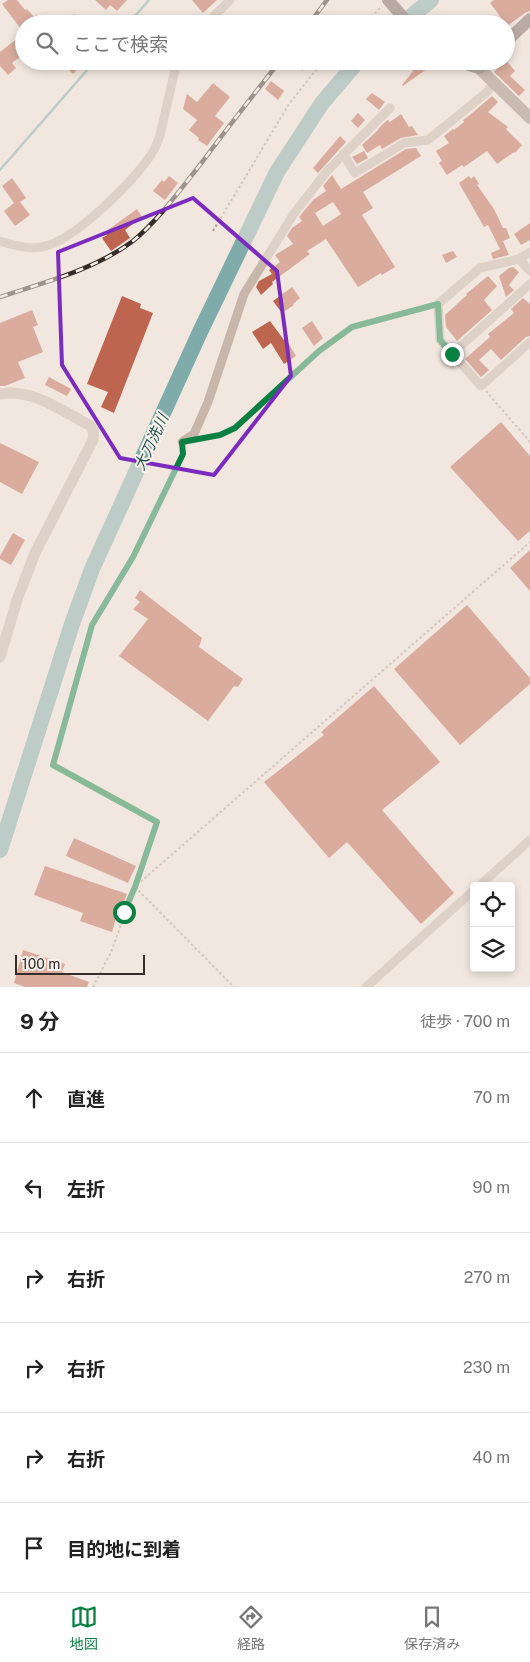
<!DOCTYPE html>
<html lang="ja">
<head>
<meta charset="utf-8">
<style>
  body { margin:0; font-family:"Public Sans","Noto Sans JP",sans-serif; background:#f2f2f2; color:#222 }
  .controls { position:absolute; right:15px; bottom:15px; display:grid; overflow:hidden; border-radius:5px; box-shadow:0 2px 8px #0003 }
  .controls button { width:45px; height:45px; display:grid; place-items:center; padding:0; border:0; border-bottom:1px solid #e0e0e0; background:#fff; color:#222; font:25px sans-serif }
  .scale { position:absolute; left:15px; bottom:12px; width:130px; box-sizing:border-box; padding-left:5px; border:2px solid #362d29; border-top:0; font-size:14px; line-height:18px; white-space:nowrap; color:#362d29; -webkit-text-stroke:4px #f8f1ea; paint-order:stroke }
  .stop { position:absolute; width:15px; height:15px; margin:-11px; border:4px solid #0b8043; border-radius:50%; background:#fff }
  .stop.end { background:#0b8043; border-color:#fff; box-shadow:0 1px 5px #0008 }
  .list { margin:0; padding:0; list-style:none }
  h2 { display:flex; justify-content:space-between; align-items:center; height:65px; margin:0; padding:0 20px; font-size:21px }
  h2 small { font-size:16px; font-weight:400; color:#767676 }
  .list li { display:grid; grid-template-columns:32px 1fr auto; gap:15px; align-items:center; box-sizing:border-box; height:90px; padding:0 20px; border-top:1px solid #e0e0e0 }
  .list b { display:block; font-size:19px; white-space:nowrap }
  .list em { font-size:16px; font-style:normal; color:#767676 }
  .icon { flex:none; width:28px; height:28px; fill:none; stroke:currentColor; stroke-width:2; stroke-linecap:round; stroke-linejoin:round }
  .map { position:relative; flex:none; width:530px; height:987px; overflow:hidden }
  .search { position:absolute; background:#fff; box-shadow:0 2px 8px #0003; left:15px; right:15px; top:15px; height:55px; display:flex; align-items:center; gap:12px; box-sizing:border-box; padding:0 18px; border-radius:28px; color:#767676; font-size:19px }
  .sheet { height:605px; background:#fff }
  nav { display:flex; justify-content:space-around; align-items:center; box-sizing:border-box; height:70px; border-top:1px solid #e0e0e0; background:#fff; font-size:14px; color:#767676 }
  nav a { display:grid; justify-items:center; gap:2px }
  nav .on { color:#0b8043 }
  .map>svg:first-child { display:block }
</style>
</head>
<body>
<div class="map">
<svg width="530" height="987" viewBox="0 0 530 987">
  <rect width="100%" height="100%" fill="#f1e7de"/>
  <g fill="none" stroke-linecap="round" stroke-linejoin="round">
    <g stroke="#7facab" stroke-width="2.5">
      <polyline points="128,24 149,0"/>
      <polyline points="0,170 95,61"/>
    </g>
    <g stroke="#7facab" stroke-width="16">
      <polyline points="402,24 431,0"/>
      <polyline points="0,850 72,624 92,569 200,332 277,172 322,103 358,61"/>
    </g>
  </g>
  <g fill="#bd654f" fill-rule="evenodd">
    <polygon points="8,0 17,0 25,10 27,9 34,17 37,15 44,24 24,24 24,33 2,4"/>
    <polygon points="95,0 127,0 117,11 110,5 106,10"/>
    <polygon points="192,0 217,0 203,13"/>
    <polygon points="494,0 530,0 530,11 525,13 506,27 506,24 496,24 502,19 490,3"/>
    <polygon points="75,14 84,24 65,24"/>
    <polygon points="24,33 24,54 12,63 16,68 8,75 0,66 0,52"/>
    <polygon points="506,60 515,71 510,76 525,90 519,96 494,72"/>
    <polygon points="68,61 85,61 73,74 64,65"/>
    <polygon points="290,61 310,61 302,71"/>
    <polygon points="406,61 438,61 403,86 402,85 413,71"/>
    <polygon points="271,81 284,91 278,100 265,89"/>
    <polygon points="213,83 230,97 215,116 224,123 207,146 198,140 199,138 189,130 197,120 183,109 187,94 197,102"/>
    <polygon points="372,93 385,102 379,110 366,99"/>
    <polygon points="492,96 498,102 488,112 508,127 506,129 522,145 515,153 514,152 497,164 487,151 464,167 462,165 447,175 439,163 442,161 436,151 449,143 444,136 453,129 454,130 464,122 463,120 471,114"/>
    <polygon points="358,113 365,120 358,128 351,121"/>
    <polygon points="401,114 409,127 412,126 418,135 401,138 382,149 380,145 367,153 362,145 378,130 378,129 386,121 388,120 390,122"/>
    <polygon points="340,136 346,142 318,173 313,168"/>
    <path d="M416,148L421,156L363,192L373,208L362,215L395,267L382,275L381,273L358,287L326,239L307,251L310,254L272,282L273,284L261,295L256,287L259,281L272,274L269,270L280,262L275,255L293,244L287,236L292,228L302,221L299,217L313,200L326,191L323,186L332,175L341,189L406,149ZM333,202L341,214L323,226L315,213Z"/>
    <polygon points="364,151 368,158 357,164 352,157"/>
    <polygon points="169,176 178,183 165,200 153,191 162,180 164,182"/>
    <polygon points="469,176 471,179 474,176 479,184 477,185 494,209 503,228 506,228 510,238 503,241 509,255 493,259 491,253 500,249 488,225 484,227 459,183"/>
    <polygon points="12,178 26,198 20,202 30,215 15,226 4,211 14,203 2,186"/>
    <polygon points="137,209 142,217 125,230 130,238 111,251 102,238 107,235 105,232"/>
    <polygon points="530,223 530,240 521,245 514,234"/>
    <polygon points="453,251 457,257 446,263 442,255"/>
    <polygon points="513,267 519,272 509,285 514,290 506,297 499,276 509,268"/>
    <polygon points="488,276 497,286 484,300 492,310 457,341 446,327 445,315 467,295 466,294"/>
    <polygon points="292,287 300,298 293,304 294,305 282,313 273,301"/>
    <polygon points="122,296 141,304 140,308 153,313 114,413 101,407 108,392 87,384"/>
    <polygon points="523,298 530,304 530,336 526,337 501,360 491,349 479,360 489,370 481,377 465,359 490,337 488,334 514,313 511,309"/>
    <polygon points="32,310 38,325 33,327 43,352 18,362 25,378 5,386 0,386 0,323"/>
    <polygon points="270,321 284,340 286,339 296,356 284,364 271,343 263,349 252,332"/>
    <polygon points="312,321 323,338 314,346 302,328"/>
    <polygon points="49,377 71,389 67,396 45,385"/>
    <polygon points="501,422 530,456 530,531 518,541 450,467"/>
    <polygon points="0,443 39,462 22,494 0,482"/>
    <polygon points="13,533 25,540 11,565 0,559 0,556"/>
    <polygon points="530,550 530,591 510,568"/>
    <polygon points="140,590 202,638 199,647 243,679 238,687 234,686 208,721 119,656 148,619 133,609 140,602 135,598"/>
    <polygon points="467,605 530,678 530,684 460,745 394,669"/>
    <polygon points="374,686 440,762 382,810 454,893 421,924 347,842 329,858 264,782 324,735 321,732"/>
    <polygon points="74,838 136,866 128,883 66,856"/>
    <polygon points="45,866 127,894 121,909 119,908 112,932 80,921 83,913 34,895"/>
    <polygon points="23,950 65,964 62,972 89,982 87,987 25,987 14,983"/>
  </g>
  <g fill="none" stroke-linecap="round" stroke-linejoin="round">
    <g stroke="#b4a095" stroke-width="2" stroke-dasharray="2.5 2.5" stroke-linecap="butt">
      <polyline points="364,24 382,6"/>
      <polyline points="213,231 289,104 315,71 325,61"/>
      <polyline points="486,391 530,442"/>
      <polyline points="201,438 220,435 235,429 319,351 352,327 429,306"/>
      <polyline points="137,885 530,542"/>
      <polyline points="135,887 234,987"/>
      <polyline points="93,987 112,950 157,822 53,765 92,625 133,557 183,454 182,449"/>
    </g>
    <g stroke="#c8b6aa" stroke-width="9">
      <polyline points="206,24 230,0"/>
      <polyline points="343,154 355,173 404,143 428,140 486,93 494,82"/>
      <path d="M0,241C16,246 33,251 49,245C78,236 130,184 148,159C154,152 157,144 160,135L177,61"/>
      <polyline points="530,252 519,259 480,268 438,304 440,340 481,386 530,342"/>
      <polyline points="519,259 530,271"/>
      <polyline points="452,354 530,284"/>
      <polyline points="182,442 194,434 208,402 244,294 293,215 327,171 390,108"/>
      <polyline points="479,886 530,840"/>
      <polyline points="366,987 474,890"/>
    </g>
    <path stroke="#c8b6aa" stroke-width="11" d="M0,394C32,388 62,411 89,425C94,429 94,433 93,440L35,553L17,600L0,657"/>
    <polyline stroke="#9b867c" stroke-width="12" points="479,68 530,118"/>
    <g stroke="#77635b" stroke-width="12">
      <polyline points="388,0 409,24"/>
      <polyline points="506,42 530,19"/>
      <polyline points="455,61 479,68 486,61"/>
    </g>
    <g stroke="#362d29" stroke-width="4.5">
      <g id="rail">
        <polyline points="309,24 327,0"/>
        <path d="M0,297C45,282 94,270 133,241C158,221 183,186 203,161C228,127 254,94 280,61"/>
      </g>
    </g>
    <use href="#rail" stroke="#f8f1ea" stroke-width="2.5" stroke-dasharray="8" stroke-linecap="butt"/>
  </g>
  <g fill="none" stroke-linecap="round" stroke-linejoin="round">
    <polyline stroke="#0b8043" stroke-width="6" points="124,912 135,887 157,822 53,765 92,625 133,557 183,454 182,442 220,435 235,428 319,351 352,327 438,304 440,340 452,354"/>
  </g>
  <path d="M0 0H530V987H0ZM193,198L277,271L291,376L214,475L120,458L62,365L58,252Z" fill="#f1e7de" fill-opacity=".55" fill-rule="evenodd"/>
  <path fill="none" stroke="#7b2cbf" stroke-width="4" stroke-linejoin="round" d="M193,198L277,271L291,376L214,475L120,458L62,365L58,252Z"/>
  <g text-anchor="middle" dominant-baseline="central" stroke-width="4" stroke-linejoin="round" paint-order="stroke">
    <g font-size="15" font-style="italic" fill="#225354" stroke="#f8f1ea">
      <text transform="translate(151 442) rotate(-65)">大刀洗川</text>
    </g>
  </g>
</svg>
<div class="controls">
<button><svg class="icon" aria-label="locate" viewBox="0 0 24 24"><circle cx="12" cy="12" r="6"/><path d="M12 2v4M12 18v4M2 12h4M18 12h4"/></svg></button>
<button><svg class="icon" aria-label="layers" viewBox="0 0 24 24"><path d="M12 4l9 5-9 5-9-5zM3 14l9 5 9-5"/></svg></button>
</div>
<div class="scale">100 m</div>
<div class="stop" style="left:124px;top:912px"></div>
<div class="stop end" style="left:452px;top:354px"></div>
<div class="search"><svg class="icon" aria-label="search" viewBox="0 0 24 24"><circle cx="10" cy="10" r="6"/><path d="M15 15l6 6"/></svg>ここで検索</div>
</div>
<section class="sheet">
<h2>9 分<small>徒歩 · 700 m</small></h2>
<ul class="list">
<li><svg class="icon" aria-label="ahead" viewBox="0 0 24 24"><path d="M12 20V5M6 11l6-6 6 6"/></svg><div><b>直進</b></div><em>70 m</em></li>
<li><svg class="icon" aria-label="left" viewBox="0 0 24 24"><path d="M17 20v-9H6M10 6l-5 5 5 5"/></svg><div><b>左折</b></div><em>90 m</em></li>
<li><svg class="icon" aria-label="right" viewBox="0 0 24 24"><path d="M7 20v-9h11M14 6l5 5-5 5"/></svg><div><b>右折</b></div><em>270 m</em></li>
<li><svg class="icon" aria-label="right" viewBox="0 0 24 24"><path d="M7 20v-9h11M14 6l5 5-5 5"/></svg><div><b>右折</b></div><em>230 m</em></li>
<li><svg class="icon" aria-label="right" viewBox="0 0 24 24"><path d="M7 20v-9h11M14 6l5 5-5 5"/></svg><div><b>右折</b></div><em>40 m</em></li>
<li><svg class="icon" aria-label="arrive" viewBox="0 0 24 24"><path d="M6 21V4h12l-3 4 3 4H6"/></svg><div><b>目的地に到着</b></div></li>
</ul>
</section>
<nav>
<a class="on"><svg class="icon" aria-label="map" viewBox="0 0 24 24"><path d="M3 6l6-2 6 2 6-2v14l-6 2-6-2-6 2zM9 4v14M15 6v14"/></svg>地図</a>
<a><svg class="icon" aria-label="directions" viewBox="0 0 24 24"><path d="M12 3l9 9-9 9-9-9zM9 14v-3h6M13 9l2 2-2 2"/></svg>経路</a>
<a><svg class="icon" aria-label="saved" viewBox="0 0 24 24"><path d="M7 4h10v16l-5-4-5 4z"/></svg>保存済み</a>
</nav>
</body>
</html>
